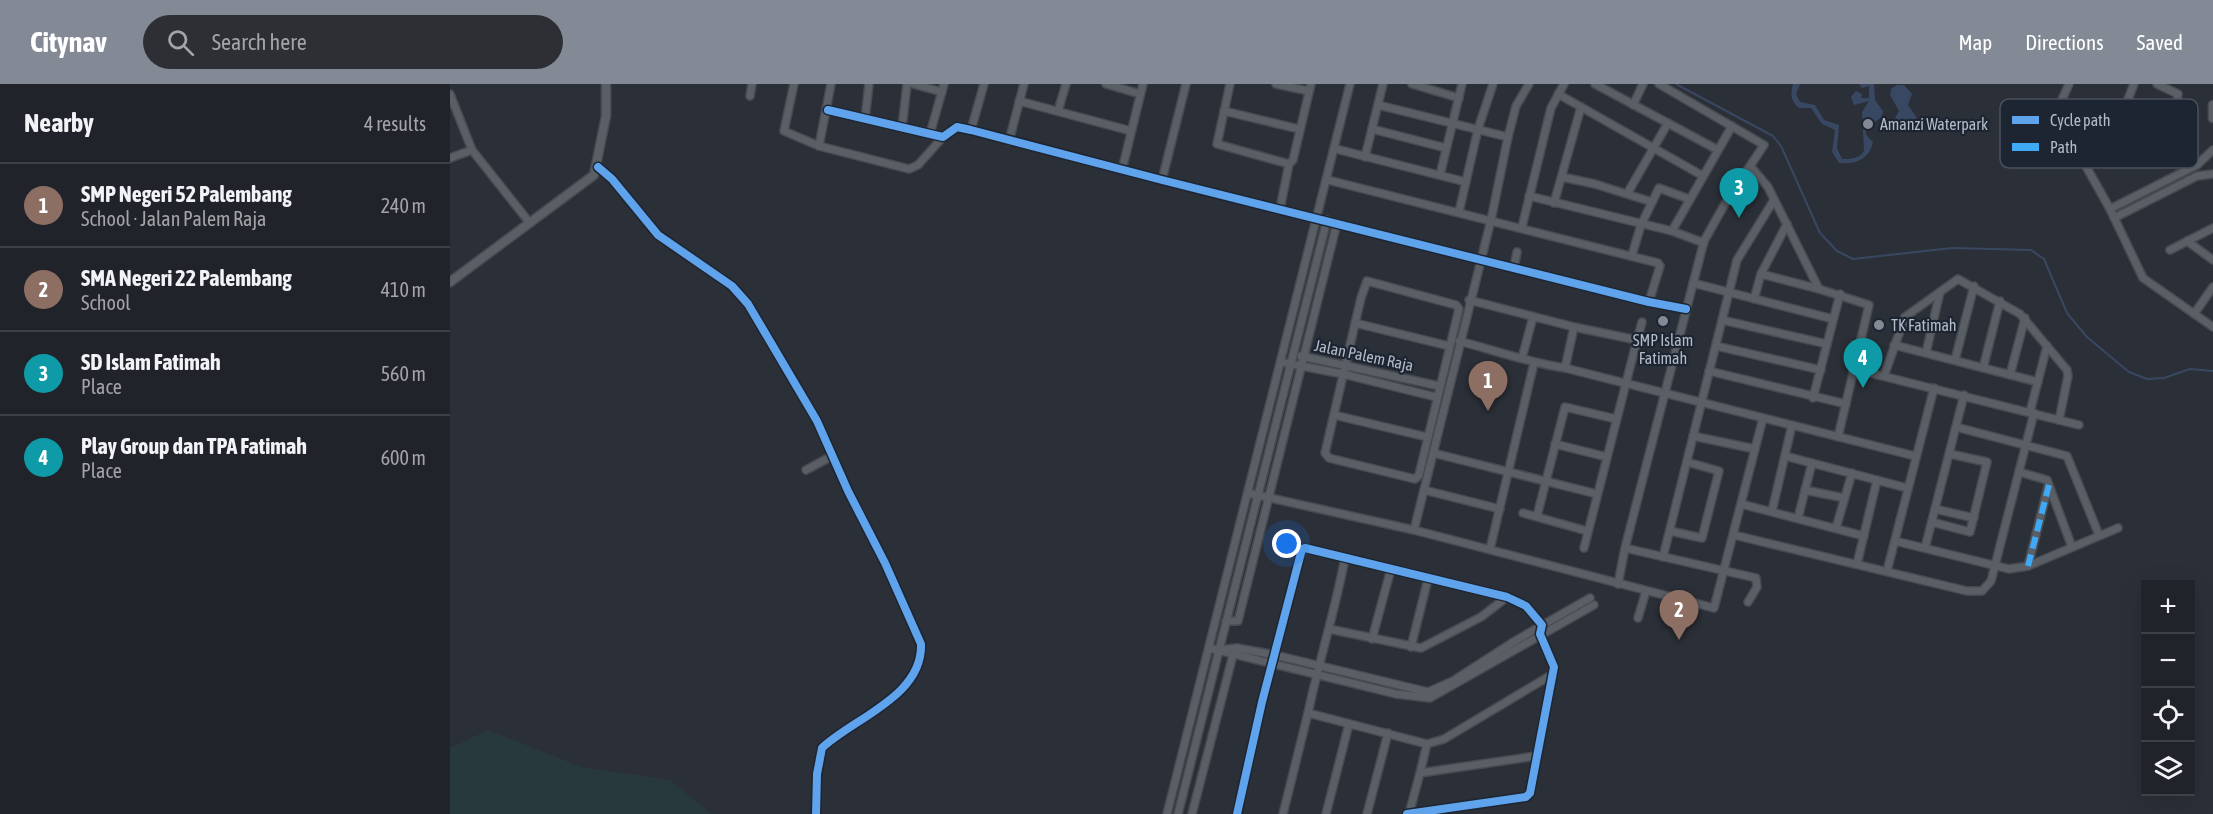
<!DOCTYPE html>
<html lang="en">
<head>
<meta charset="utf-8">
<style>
  body { margin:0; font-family:"Asap Condensed",sans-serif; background:#2d2f35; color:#f1f3f6 }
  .controls { position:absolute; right:18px; bottom:18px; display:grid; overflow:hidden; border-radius:0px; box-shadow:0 6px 24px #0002 }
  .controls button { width:54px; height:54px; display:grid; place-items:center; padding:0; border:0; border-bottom:2px solid #3d4046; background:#202329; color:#f1f3f6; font:30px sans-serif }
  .you { position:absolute; left:837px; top:460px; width:21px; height:21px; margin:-15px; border:4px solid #fff; border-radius:50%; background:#1a73e8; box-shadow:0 0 0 9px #1a73e833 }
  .badge { display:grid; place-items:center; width:39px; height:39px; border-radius:50%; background:#848a95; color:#fff; font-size:20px; font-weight:700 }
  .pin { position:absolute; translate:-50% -50px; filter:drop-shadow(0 2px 3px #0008) }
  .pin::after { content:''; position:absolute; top:32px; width:21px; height:18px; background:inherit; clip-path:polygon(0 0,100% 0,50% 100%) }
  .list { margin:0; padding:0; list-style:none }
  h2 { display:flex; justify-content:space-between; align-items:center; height:78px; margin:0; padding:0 24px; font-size:26px }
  h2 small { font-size:20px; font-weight:400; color:#a2a4a8 }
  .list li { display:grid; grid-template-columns:39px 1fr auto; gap:18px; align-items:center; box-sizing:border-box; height:84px; padding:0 24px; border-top:2px solid #3d4046 }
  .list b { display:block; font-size:22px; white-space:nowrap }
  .list p { margin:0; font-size:20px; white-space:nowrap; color:#a2a4a8 }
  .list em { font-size:20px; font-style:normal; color:#a2a4a8 }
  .icon { flex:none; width:33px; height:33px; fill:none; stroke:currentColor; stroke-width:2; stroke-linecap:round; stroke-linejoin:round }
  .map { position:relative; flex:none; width:1763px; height:730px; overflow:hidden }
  header { display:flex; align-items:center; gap:36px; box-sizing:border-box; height:84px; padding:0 30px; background:#848a95; color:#fff }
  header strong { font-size:28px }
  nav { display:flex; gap:33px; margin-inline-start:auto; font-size:21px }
  .search { width:420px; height:54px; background:#2d2f35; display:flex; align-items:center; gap:15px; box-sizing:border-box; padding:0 21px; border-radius:33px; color:#a2a4a8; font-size:22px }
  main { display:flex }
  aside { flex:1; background:#202329 }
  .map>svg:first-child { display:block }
</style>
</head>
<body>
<header>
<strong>Citynav</strong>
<div class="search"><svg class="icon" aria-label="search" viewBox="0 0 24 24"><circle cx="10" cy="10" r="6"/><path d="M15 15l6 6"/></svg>Search here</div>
<nav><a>Map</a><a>Directions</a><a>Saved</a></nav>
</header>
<main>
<aside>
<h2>Nearby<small>4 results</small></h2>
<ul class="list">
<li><span class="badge" style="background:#8d6e63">1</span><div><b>SMP Negeri 52 Palembang</b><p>School · Jalan Palem Raja</p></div><em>240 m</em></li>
<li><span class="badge" style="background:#8d6e63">2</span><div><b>SMA Negeri 22 Palembang</b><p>School</p></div><em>410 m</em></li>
<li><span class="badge" style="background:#0f9aa8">3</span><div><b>SD Islam Fatimah</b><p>Place</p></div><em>560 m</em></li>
<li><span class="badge" style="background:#0f9aa8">4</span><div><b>Play Group dan TPA Fatimah</b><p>Place</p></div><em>600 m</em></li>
</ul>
</aside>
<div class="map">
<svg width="1763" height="730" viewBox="0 0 1763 730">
  <rect width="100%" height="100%" fill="#2b2f37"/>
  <polygon fill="#28393d" points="38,646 132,683 220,696 261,730 0,730 0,664"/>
  <g fill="#394862">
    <path d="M1343,0H1350L1346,10L1350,18L1365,21L1374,36L1389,41L1387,64L1392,75C1401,75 1409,75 1414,67L1412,28L1419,17L1404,21L1401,13L1406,7L1412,10L1411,14H1419V2L1412,4L1409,0H1424L1425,16L1433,27L1432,33L1420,41V45L1416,46V51L1423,58C1420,74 1407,81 1389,79L1382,68L1385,46L1372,40L1361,24H1349C1341,17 1340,11 1343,0Z"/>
    <polygon points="1447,1 1454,1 1462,10 1458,21 1467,34 1451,46 1448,46 1445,34 1449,27 1440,11 1441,5"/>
  </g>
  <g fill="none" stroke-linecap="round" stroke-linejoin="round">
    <polyline stroke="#394862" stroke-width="2" points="1226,0 1323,52 1331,62 1370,149 1387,167 1403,175 1502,164 1581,166 1594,175 1617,229 1637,253 1679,288 1697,295 1714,294 1740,285 1763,287"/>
    <g stroke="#474a50" stroke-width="10">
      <g id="minor">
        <polyline points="344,0 334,47 369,62 459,85 468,81 493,53"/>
        <polyline points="463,0 492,8"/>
        <polyline points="656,0 690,10"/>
        <polyline points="780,0 767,60 839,80 843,76 861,0"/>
        <polyline points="826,0 859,7"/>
        <polyline points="962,0 1009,14"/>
        <polyline points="1145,0 1268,66"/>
        <polyline points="1619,0 1606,29 1660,125 1693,194 1763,243"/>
        <polyline points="1684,0 1673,28 1684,52"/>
        <polyline points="0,10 22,66 79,138"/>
        <polyline points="1108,10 1253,92"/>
        <polyline points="300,12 302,0"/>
        <polyline points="569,17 681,47"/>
        <polyline points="928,21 1058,53"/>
        <polyline points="1183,21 1193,0"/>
        <polyline points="378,26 493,53 507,43 521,46 712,96 1199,218 1236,225"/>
        <polyline points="608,27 616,0"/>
        <polyline points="774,27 849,45"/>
        <polyline points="415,35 419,0"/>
        <polyline points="452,44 457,0"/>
        <polyline points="922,45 996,64"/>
        <polyline points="521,46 534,0"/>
        <polyline points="480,50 494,0"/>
        <polyline points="559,57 574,0"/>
        <polyline points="369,62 381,0"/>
        <polyline points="1664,64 1716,34 1726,25 1728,10 1707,0"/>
        <polyline points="886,65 1016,98"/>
        <polyline points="915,73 933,0"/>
        <polyline points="0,74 22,66"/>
        <path d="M148,83L162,95L208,151L282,202L298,220L367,337L398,407L435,479L471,560C473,612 404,634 372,664L367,690L366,730"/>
        <polyline points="1301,83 1318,103 1369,205 1419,221 1388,353"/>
        <polyline points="672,86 693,0"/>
        <polyline points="990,91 1012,0"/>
        <polyline points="1112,93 1145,100 1202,118"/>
        <polyline points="712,96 736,0"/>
        <polyline points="878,96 1208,179 1210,182 1199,218"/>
        <polyline points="1177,110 1218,39"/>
        <polyline points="1079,112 1222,147 1254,159"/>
        <polyline points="1104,119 1131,23"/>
        <polyline points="830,125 839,80"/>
        <polyline points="1660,125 1747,81 1763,66"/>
        <polyline points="1009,128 1028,45 1043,0"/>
        <polyline points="1664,134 1747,92 1763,90"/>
        <polyline points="1072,143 1101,24 1114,0"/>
        <polyline points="1222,147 1282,42"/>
        <polyline points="1737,157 1763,176"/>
        <polyline points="1720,166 1763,144"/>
        <polyline points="1182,171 1191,141 1209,104 1239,115"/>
        <polyline points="1064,184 1067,168"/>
        <polyline points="1311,190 1369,205"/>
        <polygon points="917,197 1006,221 1009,225 969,391 965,395 879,374 875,369 911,214"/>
        <polyline points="1243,199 1383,235"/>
        <polyline points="1304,215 1311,190 1337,140"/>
        <polyline points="1019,216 1124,243 1187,256 1134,464"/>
        <polyline points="1744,230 1763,203"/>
        <polyline points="1272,236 1377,260"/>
        <polyline points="905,239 999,262"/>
        <polyline points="1187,256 1192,238"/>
        <path d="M1009,257C1044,266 1079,279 1115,284L1465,372"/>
        <polyline points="1444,261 1588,298"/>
        <polyline points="1266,262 1371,286"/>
        <polyline points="1476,269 1490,208"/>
        <polyline points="851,272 989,302"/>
        <polyline points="1072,274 1083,233"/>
        <polyline points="1505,276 1524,202"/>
        <polyline points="836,279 893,290 986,313"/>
        <polyline points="1115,284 1124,243"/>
        <polyline points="1533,284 1550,217"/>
        <polyline points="1404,285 1629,341"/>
        <polyline points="1259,287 1396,320"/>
        <polyline points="1560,291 1575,234"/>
        <polyline points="1434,292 1455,233 1508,195 1570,230 1617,286 1618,292 1609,336"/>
        <polyline points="1363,314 1390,210"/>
        <polyline points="1580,328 1597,262"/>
        <polyline points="884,331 977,353"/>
        <polyline points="1506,343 1617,372 1649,451"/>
        <polyline points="1243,352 1305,365"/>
        <polyline points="1105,360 1157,373"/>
        <polyline points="983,369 1147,410"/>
        <polyline points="1335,372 1457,404"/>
        <polyline points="356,386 382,372"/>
        <polyline points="1569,388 1597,396 1622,463"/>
        <polyline points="974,406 1050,425"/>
        <polyline points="1355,406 1394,414"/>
        <polyline points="798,409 964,446 1264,524 1313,334"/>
        <polyline points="1291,420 1414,452"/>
        <polyline points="1485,425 1524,434"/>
        <polyline points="1322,427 1342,341"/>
        <polyline points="1073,429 1137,447"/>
        <polyline points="1087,432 1115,323 1166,335"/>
        <polyline points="1348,434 1362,379"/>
        <polyline points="1482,438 1520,448 1537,378 1500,370"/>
        <polyline points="1386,444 1402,389"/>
        <polyline points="964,446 1041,136 1058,53 1066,22 1079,0"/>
        <polyline points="1220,447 1252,454 1269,387 1237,378"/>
        <polyline points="1284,451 1517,507 1532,507 1541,497 1584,329"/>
        <polyline points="1445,457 1559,485 1578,482 1668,444"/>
        <polyline points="1175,464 1306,494 1307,503 1298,518"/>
        <polyline points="1475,464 1514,311"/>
        <polyline points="1040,465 1084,279"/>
        <polyline points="1213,473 1287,176 1324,116"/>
        <polyline points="1407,480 1427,396"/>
        <polyline points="1578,482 1598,403"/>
        <polyline points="1437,487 1484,304"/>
        <polyline points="1168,500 1175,464 1254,157 1276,118 1314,61 1209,0"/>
        <polyline points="1188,534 1196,507"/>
        <polyline points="776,537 788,537 887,139"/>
        <polyline points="879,545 971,564 1031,533 1057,513"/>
        <polyline points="922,555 941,485"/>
        <polyline points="961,563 978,495"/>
        <polyline points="759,564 946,610 980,614 1144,521"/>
        <polyline points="769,566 787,564 825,571 978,608 1003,597 1065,557 1140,514"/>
        <path d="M858,629C869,577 885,527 895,474"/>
        <polyline points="970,689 977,660"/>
        <polyline points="717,730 900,0"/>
        <polyline points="728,730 877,136"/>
        <polyline points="742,730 783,571"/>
        <polyline points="787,730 812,618 852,465 855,464 1057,513 1076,522 1092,541 1090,550 1104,583 1080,709 1076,713 957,730"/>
        <polyline points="833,730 858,629 977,660 994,655 1103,590"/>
        <polyline points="876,730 899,640"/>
        <polyline points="917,730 938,649"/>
        <polyline points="959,730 970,689 1086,672"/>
      </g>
    </g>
    <g stroke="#474a50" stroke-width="11">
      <g id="tertiary">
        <polyline points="1763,21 1763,34"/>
        <polyline points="0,198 144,91 156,32 156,0"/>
      </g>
    </g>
    <use href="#minor" stroke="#5a5e65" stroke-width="7"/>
    <use href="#tertiary" stroke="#5a5e65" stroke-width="8"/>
    <polyline stroke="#3fa9f5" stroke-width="6" stroke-dasharray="12 6" stroke-linecap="butt" points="1578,482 1599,401"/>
    <g stroke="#1d2532" stroke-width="11">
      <g id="cycleway">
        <polyline points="378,26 493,53 507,43 521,46 712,96 1199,218 1236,225"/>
        <path d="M148,83L162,95L208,151L282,202L298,220L367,337L398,407L435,479L471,560C473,612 404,634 372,664L367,690L366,730"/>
        <polyline points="787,730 812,618 852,465 855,464 1057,513 1076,522 1092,541 1090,550 1104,583 1080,709 1076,713 957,730"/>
      </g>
    </g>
    <use href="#cycleway" stroke="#60a3ed" stroke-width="8"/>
  </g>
  <g fill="#848a95" stroke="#1d2532" stroke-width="2">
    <circle cx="1418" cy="40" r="6"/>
    <circle cx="1213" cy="237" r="6"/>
    <circle cx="1429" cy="241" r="6"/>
  </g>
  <g text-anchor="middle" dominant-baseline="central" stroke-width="4.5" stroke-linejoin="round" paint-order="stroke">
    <g font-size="16" fill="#b4bbc8" stroke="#1d2532" text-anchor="start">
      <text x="1430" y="40">Amanzi Waterpark</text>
      <text x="1441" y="241">TK Fatimah</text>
      <text x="1213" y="256" text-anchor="middle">SMP Islam<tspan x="1213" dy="18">Fatimah</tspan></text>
    </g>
    <g font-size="16" fill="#b4bbc8" stroke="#1d2532">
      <text transform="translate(914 271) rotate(12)">Jalan Palem Raja</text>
    </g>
  </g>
  <rect x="1550" y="15" width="198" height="69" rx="9" fill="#1d2532" stroke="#4a525f" stroke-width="1.5"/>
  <rect x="1562" y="32" width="27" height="8" fill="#60a3ed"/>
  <rect x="1562" y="59" width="27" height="8" fill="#3fa9f5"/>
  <g font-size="16" fill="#b4bbc8">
    <text x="1600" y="42">Cycle path</text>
    <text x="1600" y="69">Path</text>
  </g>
</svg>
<div class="controls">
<button>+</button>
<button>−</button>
<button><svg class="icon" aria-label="locate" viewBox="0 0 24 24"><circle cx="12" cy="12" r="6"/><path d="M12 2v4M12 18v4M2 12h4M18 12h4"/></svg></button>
<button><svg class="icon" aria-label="layers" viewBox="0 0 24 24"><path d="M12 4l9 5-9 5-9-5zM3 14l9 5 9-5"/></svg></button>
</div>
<div class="you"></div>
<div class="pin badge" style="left:1038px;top:327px;background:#8d6e63">1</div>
<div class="pin badge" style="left:1229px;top:556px;background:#8d6e63">2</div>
<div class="pin badge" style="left:1289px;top:134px;background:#0f9aa8">3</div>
<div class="pin badge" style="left:1413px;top:304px;background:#0f9aa8">4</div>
</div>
</main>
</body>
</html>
